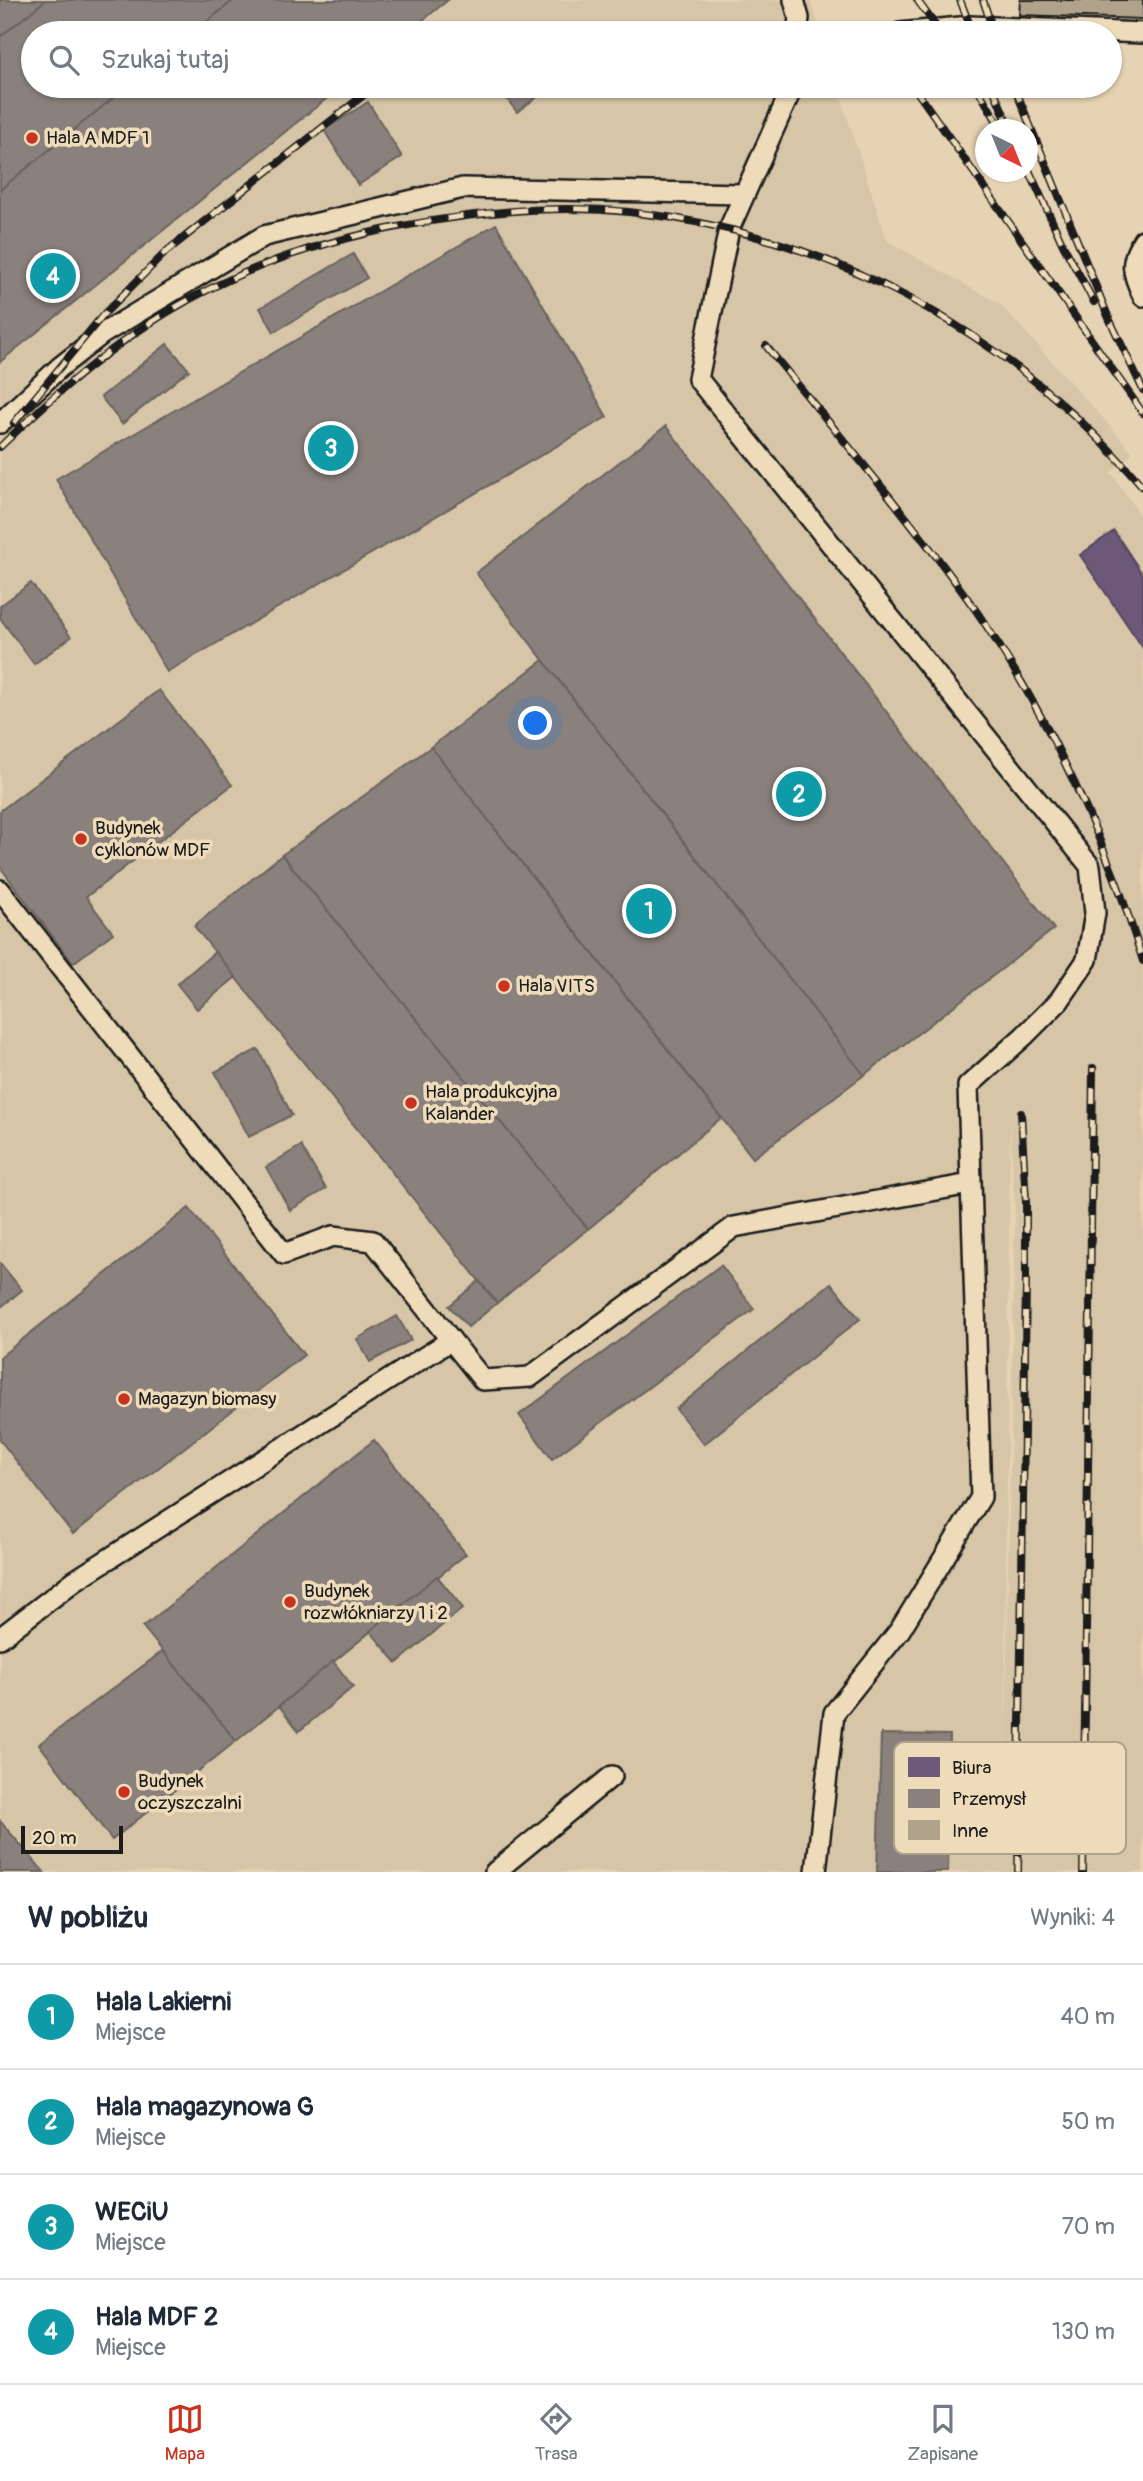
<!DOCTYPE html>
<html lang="pl">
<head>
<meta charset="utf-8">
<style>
  body { margin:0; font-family:Pangolin,sans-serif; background:#f2f2f3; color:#1f2937 }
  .compass { position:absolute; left:975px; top:119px; width:63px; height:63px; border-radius:50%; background:#fff; box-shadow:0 2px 5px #0004; rotate:137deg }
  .scale { position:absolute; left:21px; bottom:18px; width:102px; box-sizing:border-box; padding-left:7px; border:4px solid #1c1c1c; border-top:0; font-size:19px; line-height:24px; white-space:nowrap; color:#1c1c1c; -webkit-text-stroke:5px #eedbb9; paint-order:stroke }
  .you { position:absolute; left:536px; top:724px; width:24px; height:24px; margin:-18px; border:5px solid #fff; border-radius:50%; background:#1a73e8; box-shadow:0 0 0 10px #1a73e833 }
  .badge { display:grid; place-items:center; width:46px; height:46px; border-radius:50%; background:#c8321e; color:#fff; font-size:23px; font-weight:700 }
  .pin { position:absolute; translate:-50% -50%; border:4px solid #fff; box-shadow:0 2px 7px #0006 }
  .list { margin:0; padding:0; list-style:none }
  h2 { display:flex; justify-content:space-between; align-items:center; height:91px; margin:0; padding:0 28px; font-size:30px }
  h2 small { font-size:23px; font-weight:400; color:#747a83 }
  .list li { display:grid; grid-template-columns:46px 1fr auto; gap:21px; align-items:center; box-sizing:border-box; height:105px; padding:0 28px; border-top:2px solid #e0e1e3 }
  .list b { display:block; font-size:26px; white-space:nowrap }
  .list p { margin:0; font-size:23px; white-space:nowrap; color:#747a83 }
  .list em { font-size:23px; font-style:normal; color:#747a83 }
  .icon { flex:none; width:38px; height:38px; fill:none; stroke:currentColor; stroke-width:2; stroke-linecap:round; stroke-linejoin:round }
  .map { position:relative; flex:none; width:1143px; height:1872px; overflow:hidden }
  .search { position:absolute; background:#fff; box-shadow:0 2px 5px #0004; left:21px; right:21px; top:21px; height:77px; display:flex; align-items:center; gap:18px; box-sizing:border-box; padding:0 24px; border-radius:38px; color:#747a83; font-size:26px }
  .sheet { height:511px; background:#fff }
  nav { display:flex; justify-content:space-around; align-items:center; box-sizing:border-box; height:98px; border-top:2px solid #e0e1e3; background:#fff; font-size:19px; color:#747a83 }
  nav a { display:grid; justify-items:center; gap:4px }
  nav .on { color:#c8321e }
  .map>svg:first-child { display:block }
</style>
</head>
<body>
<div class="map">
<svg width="1143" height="1872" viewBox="0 0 1143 1872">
  <rect width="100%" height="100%" fill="#e6d3b3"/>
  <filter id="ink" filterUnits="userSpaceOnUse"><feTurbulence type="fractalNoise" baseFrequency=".0143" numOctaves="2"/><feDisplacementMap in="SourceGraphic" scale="14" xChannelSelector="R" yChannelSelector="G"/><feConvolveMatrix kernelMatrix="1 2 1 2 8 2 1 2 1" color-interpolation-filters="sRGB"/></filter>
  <g filter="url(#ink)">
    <path fill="#d6c5a7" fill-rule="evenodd" d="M0,0H810L821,33H33V86H837L887,241L1000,304L1133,452L1111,472L1143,520V1872H0ZM1010,1121L1015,1216L1004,1792V1791Z"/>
    <polygon fill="#6d597a" stroke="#55475e" stroke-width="2" points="1114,531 1143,575 1143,648 1080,555"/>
    <g fill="#8a817c" stroke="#69635f" stroke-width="2">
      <polygon points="0,0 46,0 0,37"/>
      <polygon points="46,0 234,0 193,33 33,33 33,86 128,86 0,190 0,37"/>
      <polygon points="234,0 448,0 407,33 193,33"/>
      <polygon points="128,86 342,86 0,362 0,190"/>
      <polygon points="497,86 552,86 517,112"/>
      <polygon points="368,102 402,157 358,185 324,130"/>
      <polygon points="496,224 607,417 167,672 56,479"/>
      <polygon points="353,254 367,278 274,332 260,308"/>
      <polygon points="167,344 189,370 122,424 101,397"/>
      <polygon points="666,426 1054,929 864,1075 476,573"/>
      <polygon points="31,583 71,637 34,664 0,618 0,606"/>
      <polygon points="543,660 864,1075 753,1158 431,747"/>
      <polygon points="159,690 232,785 86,897 113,933 73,963 0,867 0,811"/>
      <polygon points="431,747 721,1118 588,1229 282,855"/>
      <polygon points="282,855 588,1229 497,1303 194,926"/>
      <polygon points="215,952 236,977 197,1009 177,984"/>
      <polygon points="258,1049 292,1115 249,1137 215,1072"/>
      <polygon points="301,1146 326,1189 290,1210 266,1167"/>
      <polygon points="189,1208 304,1355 73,1534 0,1440 0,1357"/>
      <polygon points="0,1263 22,1290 0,1308"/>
      <polygon points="721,1265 754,1309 552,1459 519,1415"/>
      <polygon points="479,1281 497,1303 468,1327 449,1306"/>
      <polygon points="831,1283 860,1319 704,1444 676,1409"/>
      <polygon points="397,1316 411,1340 370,1362 357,1339"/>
      <polygon points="374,1440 466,1554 236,1741 143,1627"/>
      <polygon points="437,1576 463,1608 397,1663 370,1631"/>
      <polygon points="163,1651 236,1741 112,1840 39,1744"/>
      <polygon points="333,1661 353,1687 299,1731 279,1706"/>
      <polygon points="881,1734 950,1735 948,1872 877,1872"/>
      <polygon points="0,1821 44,1872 0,1872"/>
    </g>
    <polygon fill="#b1a38b" stroke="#1c1c1c" stroke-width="2" points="1020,0 1143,0 1143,19 1019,15"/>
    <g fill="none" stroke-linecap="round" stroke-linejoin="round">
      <g stroke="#1c1c1c" stroke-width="24">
        <g id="service">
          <polyline points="794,0 799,18 797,33"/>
          <polyline points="900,33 970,26 1143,33"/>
          <polyline points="793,86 729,229 698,379 1090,866 1095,913 1087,960 1059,1001 1024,1036 968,1086 981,1497 900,1630 834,1713 816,1872"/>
          <path d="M1143,240C1129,262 1132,273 1143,296"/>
          <polyline points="0,423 60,367 102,334 264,236 463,188 743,194"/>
          <polyline points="0,890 284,1254 333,1236 373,1241 451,1340"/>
          <polyline points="0,1638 74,1581 451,1340 483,1380 530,1377 734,1227 970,1184"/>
          <polyline points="495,1872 612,1776"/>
        </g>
      </g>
      <use href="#service" stroke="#eedbb9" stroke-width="19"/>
      <g stroke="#1c1c1c" stroke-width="8">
        <g id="rail">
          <polyline points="917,0 941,33"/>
          <polyline points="960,0 973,33"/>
          <polyline points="983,0 994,33"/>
          <polyline points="913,86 1143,413"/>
          <polyline points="976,86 1002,130"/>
          <polyline points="992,86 1009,126"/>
          <polyline points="1014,86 1108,316 1143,390"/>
          <polyline points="1028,168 1063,245 1094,302"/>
          <path d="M766,346C837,433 912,520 977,612C1032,692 1077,781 1112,871C1124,900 1133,931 1143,961"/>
          <polyline points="14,423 103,315 167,251 375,86"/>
          <path d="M0,447C51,397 105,350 166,313C238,269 321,241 403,226C477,212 554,204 629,212C830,233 1013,334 1143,487"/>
          <polyline points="1018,1872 1026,1280 1026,1202 1021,1113"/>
          <polyline points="1083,1872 1093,1068"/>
        </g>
      </g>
      <use href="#rail" stroke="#eedbb9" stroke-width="5" stroke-dasharray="16" stroke-linecap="butt"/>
    </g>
  </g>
  <g fill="#c8321e" stroke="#eedbb9" stroke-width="2.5">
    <circle cx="32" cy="138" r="7"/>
    <circle cx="81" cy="839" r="7"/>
    <circle cx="504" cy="986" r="7"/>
    <circle cx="411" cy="1103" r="7"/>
    <circle cx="124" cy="1399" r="7"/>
    <circle cx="290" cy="1602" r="7"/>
    <circle cx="124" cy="1792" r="7"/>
  </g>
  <g text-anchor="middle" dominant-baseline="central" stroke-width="7" stroke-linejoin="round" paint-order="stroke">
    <g font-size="19" fill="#1c1c1c" stroke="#eedbb9" text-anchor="start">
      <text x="46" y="138">Hala A MDF 1</text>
      <text x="95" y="828">Budynek<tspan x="95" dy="22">cyklonów MDF</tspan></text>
      <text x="518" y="986">Hala VITS</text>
      <text x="425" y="1092">Hala produkcyjna<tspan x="425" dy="22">Kalander</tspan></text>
      <text x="138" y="1399">Magazyn biomasy</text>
      <text x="304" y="1591">Budynek<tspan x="304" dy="22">rozwłókniarzy 1 i 2</tspan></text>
      <text x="138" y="1781">Budynek<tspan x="138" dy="22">oczyszczalni</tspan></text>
    </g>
  </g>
  <rect x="894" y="1742" width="232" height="112" rx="10" fill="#eedbb9" stroke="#afa28a" stroke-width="2"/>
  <rect x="908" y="1757" width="32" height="20" fill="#6d597a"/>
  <rect x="908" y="1789" width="32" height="19" fill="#8a817c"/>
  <rect x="908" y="1820" width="32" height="20" fill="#b1a38b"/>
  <g font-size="19" fill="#1c1c1c">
    <text x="952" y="1774">Biura</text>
    <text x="952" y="1805">Przemysł</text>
    <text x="952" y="1837">Inne</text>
  </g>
</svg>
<svg class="compass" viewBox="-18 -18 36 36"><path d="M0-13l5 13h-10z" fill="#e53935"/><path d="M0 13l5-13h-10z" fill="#747a83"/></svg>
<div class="scale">20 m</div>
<div class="you"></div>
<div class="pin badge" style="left:649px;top:911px;background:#0f9aa8">1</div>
<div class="pin badge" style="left:799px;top:794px;background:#0f9aa8">2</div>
<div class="pin badge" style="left:331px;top:448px;background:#0f9aa8">3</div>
<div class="pin badge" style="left:53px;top:276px;background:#0f9aa8">4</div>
<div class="search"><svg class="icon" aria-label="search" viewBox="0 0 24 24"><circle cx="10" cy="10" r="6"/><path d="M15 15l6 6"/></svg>Szukaj tutaj</div>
</div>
<section class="sheet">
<h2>W pobliżu<small>Wyniki: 4</small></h2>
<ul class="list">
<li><span class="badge" style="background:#0f9aa8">1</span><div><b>Hala Lakierni</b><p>Miejsce</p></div><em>40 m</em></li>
<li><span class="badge" style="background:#0f9aa8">2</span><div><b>Hala magazynowa G</b><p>Miejsce</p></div><em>50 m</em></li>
<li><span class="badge" style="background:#0f9aa8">3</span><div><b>WECiU</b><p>Miejsce</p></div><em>70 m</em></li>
<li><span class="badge" style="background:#0f9aa8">4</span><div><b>Hala MDF 2</b><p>Miejsce</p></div><em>130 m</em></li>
</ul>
</section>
<nav>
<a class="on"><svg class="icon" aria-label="map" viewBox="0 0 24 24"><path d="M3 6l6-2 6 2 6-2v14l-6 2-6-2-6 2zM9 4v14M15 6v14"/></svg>Mapa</a>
<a><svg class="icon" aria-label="directions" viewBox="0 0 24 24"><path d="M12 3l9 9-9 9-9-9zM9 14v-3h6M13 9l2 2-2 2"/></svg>Trasa</a>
<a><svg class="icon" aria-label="saved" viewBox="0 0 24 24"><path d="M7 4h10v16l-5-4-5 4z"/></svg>Zapisane</a>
</nav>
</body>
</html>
